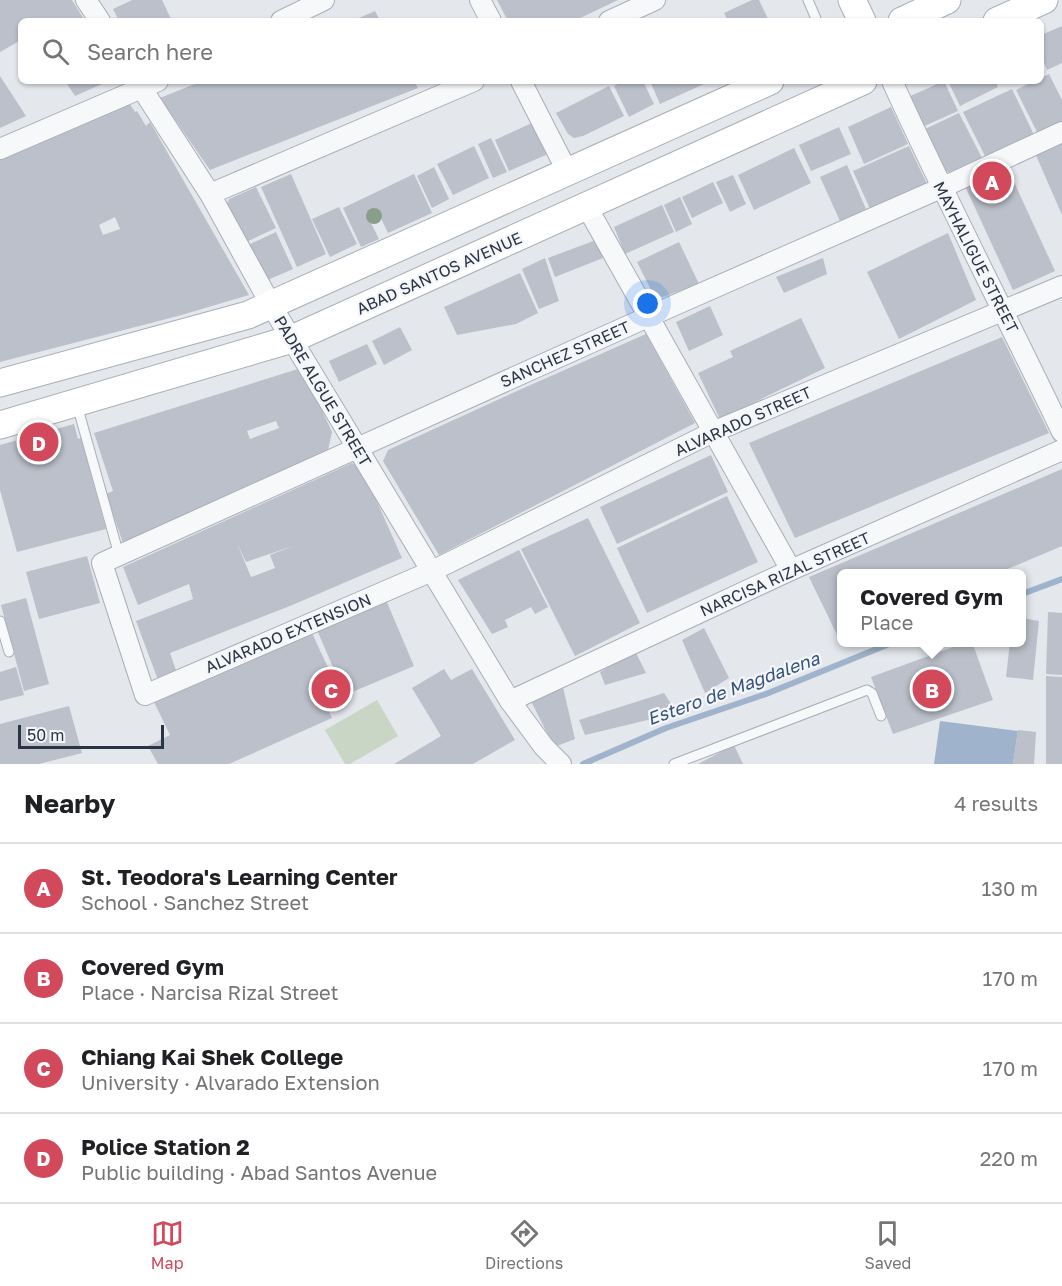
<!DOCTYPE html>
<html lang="en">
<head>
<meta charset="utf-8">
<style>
  body { margin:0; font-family:"Golos Text",sans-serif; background:#f2f2f2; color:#202124 }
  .scale { position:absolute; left:18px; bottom:15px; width:146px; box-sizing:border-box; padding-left:6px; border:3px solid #2b3445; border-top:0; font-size:16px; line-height:21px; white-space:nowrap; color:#2b3445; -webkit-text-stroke:4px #f4f6f9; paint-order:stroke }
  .you { position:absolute; left:648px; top:304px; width:21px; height:21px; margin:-15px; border:4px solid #fff; border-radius:50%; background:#1a73e8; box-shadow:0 0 0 9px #1a73e833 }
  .badge { display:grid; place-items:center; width:39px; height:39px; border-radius:50%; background:#d1495b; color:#fff; font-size:20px; font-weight:700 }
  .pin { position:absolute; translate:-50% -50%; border:3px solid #fff; box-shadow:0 2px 6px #0006 }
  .popup { position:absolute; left:837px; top:569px; width:189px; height:78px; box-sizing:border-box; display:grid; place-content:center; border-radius:9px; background:#fff; filter:drop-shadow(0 2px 4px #0005); font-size:20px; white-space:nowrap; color:#757577 }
  .popup b { font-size:22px; color:#202124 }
  .popup::after { content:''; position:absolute; left:50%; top:100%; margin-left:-12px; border:12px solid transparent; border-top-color:#fff }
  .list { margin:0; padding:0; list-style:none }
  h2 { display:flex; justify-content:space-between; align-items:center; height:78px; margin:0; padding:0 24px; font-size:26px }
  h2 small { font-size:20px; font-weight:400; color:#757577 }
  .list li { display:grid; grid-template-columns:39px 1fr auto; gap:18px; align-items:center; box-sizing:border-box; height:90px; padding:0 24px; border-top:2px solid #e0e0e0 }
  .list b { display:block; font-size:22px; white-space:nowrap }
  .list p { margin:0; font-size:20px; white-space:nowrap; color:#757577 }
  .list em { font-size:20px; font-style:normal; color:#757577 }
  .icon { flex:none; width:33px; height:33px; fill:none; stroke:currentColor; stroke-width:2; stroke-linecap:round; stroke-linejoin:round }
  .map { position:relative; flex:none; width:1062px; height:764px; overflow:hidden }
  .search { position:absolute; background:#fff; box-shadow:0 2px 4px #0004; left:18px; right:18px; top:18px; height:66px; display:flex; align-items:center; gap:15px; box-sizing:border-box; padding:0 21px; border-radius:9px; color:#757577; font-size:22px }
  .sheet { height:438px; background:#fff }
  nav { display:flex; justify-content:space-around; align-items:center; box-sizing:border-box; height:84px; border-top:2px solid #e0e0e0; background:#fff; font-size:16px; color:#757577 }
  nav a { display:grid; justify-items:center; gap:3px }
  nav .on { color:#d1495b }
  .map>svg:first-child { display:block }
</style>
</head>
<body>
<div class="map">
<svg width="1062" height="764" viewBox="0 0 1062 764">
  <rect width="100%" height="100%" fill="#e4e7ec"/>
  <polygon fill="#c9d6c5" points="377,700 398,736 350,764 345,764 325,730"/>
  <polygon fill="#9fb4cc" points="940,721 1018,731 1013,764 934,764"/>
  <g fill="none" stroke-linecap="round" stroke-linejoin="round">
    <g stroke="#9fb4cc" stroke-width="6">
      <polyline points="1022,594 1062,579"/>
      <polyline points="583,764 666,728 766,694 894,642"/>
    </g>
  </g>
  <g fill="#bbc0ca" fill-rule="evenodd">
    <polygon points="0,0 72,0 85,21 21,21 21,40 0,52"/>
    <polygon points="132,0 162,0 172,21 119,21 113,9"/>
    <polygon points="497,0 618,0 574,21 508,21"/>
    <polygon points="752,0 759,0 769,21 728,21 724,13"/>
    <polygon points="375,11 380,21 352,21"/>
    <polygon points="1062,26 1062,63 1047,70 1041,55 1041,35"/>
    <polygon points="1049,74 1062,100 1062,122 1038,134 1016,90 1034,81 1041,81 1041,78"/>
    <polygon points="0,76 26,116 0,128"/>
    <polygon points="65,81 109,81 75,96"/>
    <polygon points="202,81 414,81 418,88 210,170 160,98"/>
    <polygon points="623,81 643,81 654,104 629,117 614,86"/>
    <polygon points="650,81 702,81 704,84 660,104"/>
    <polygon points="944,81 958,111 920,128 906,98"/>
    <polygon points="948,81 995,81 998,87 960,106"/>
    <polygon points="609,86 624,116 583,136 574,138 568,134 556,113"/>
    <polygon points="1012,89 1034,135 986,158 963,112"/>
    <path d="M128,101L135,112L137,111L146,126L150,122L249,295L178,316L0,362V159ZM115,217L120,229L103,235L99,225Z"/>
    <polygon points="891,107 908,144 864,164 848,127"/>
    <polygon points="959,113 982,158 949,172 941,171 921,131"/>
    <polygon points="534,122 548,154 509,171 495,140"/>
    <polygon points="839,127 851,154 811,171 799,145"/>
    <polygon points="491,138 507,172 493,178 478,144"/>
    <polygon points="1062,142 1062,215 1035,153"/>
    <polygon points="474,146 489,178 453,195 437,164"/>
    <polygon points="909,146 927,184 870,209 853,171"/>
    <polygon points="794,148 811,183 754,210 738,175"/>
    <polygon points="847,165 866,209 840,221 820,177"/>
    <polygon points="434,167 449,199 432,208 417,176"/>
    <polygon points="1007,167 1055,271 1013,290 965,186"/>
    <polygon points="291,174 326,254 297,267 261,187"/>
    <polygon points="414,174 432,213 388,233 376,208 366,213 379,239 361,247 343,208"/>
    <polygon points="733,175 746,204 730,212 716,182"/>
    <polygon points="713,182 723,203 692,218 682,197"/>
    <polygon points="256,187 276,228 244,243 226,207 229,199"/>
    <polygon points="680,197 692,224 676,232 664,205"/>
    <polygon points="662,205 674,232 625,254 614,227"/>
    <polygon points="339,207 357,244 330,257 312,219"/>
    <polygon points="276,232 293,269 263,282 246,246"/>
    <polygon points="948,233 976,300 899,339 867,272"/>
    <polygon points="596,240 603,258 555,277 548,258"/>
    <polygon points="679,242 699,284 663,297 653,294 637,262"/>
    <polygon points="545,258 559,301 539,309 522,269"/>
    <polygon points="823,258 827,274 784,293 776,277"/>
    <polygon points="520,273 538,313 516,324 457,335 444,307"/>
    <polygon points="710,306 723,335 689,351 676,322"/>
    <polygon points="801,318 825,368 720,419 698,373 733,357 730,351"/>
    <polygon points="400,327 412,350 384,365 372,341"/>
    <polygon points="646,334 695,423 439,555 383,461 388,450 517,391"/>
    <polygon points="1002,337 1049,433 795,538 749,443"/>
    <polygon points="367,344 377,364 339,382 329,361"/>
    <path d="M298,369L320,406L332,432L328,450L123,543L106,494L113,491L94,433ZM276,421L279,428L250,439L247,431Z"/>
    <polygon points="74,424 78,439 81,438 106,529 17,552 0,490 0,445"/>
    <polygon points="711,455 728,492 617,544 600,507"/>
    <path d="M352,463L362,468L402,558L290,606L170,653L177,673L158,680L136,621L193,599L189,584L138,605L123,567ZM237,543L246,562L293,546L270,555L275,568L251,577Z"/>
    <polygon points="1062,469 1062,546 998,573 842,573 842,640 840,641 809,577"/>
    <polygon points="727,496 758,562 647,613 617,548"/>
    <polygon points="588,518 640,623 575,656 521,549"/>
    <polygon points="519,550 548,607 535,614 531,607 505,620 508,627 492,634 458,580"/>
    <polygon points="87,556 100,603 39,619 26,572"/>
    <polygon points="26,598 49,684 24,691 1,605"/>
    <polygon points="386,600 414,666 345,695 317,630"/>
    <polygon points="1048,612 1062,613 1062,675 1046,674"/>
    <polygon points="1022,618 1039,621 1033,680 1006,677 1010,642 1022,642"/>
    <polygon points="704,628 729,678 705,693 682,640"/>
    <polygon points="312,633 343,700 327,707 332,718 229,764 158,764 148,746 170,735 154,702"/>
    <polygon points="967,642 972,642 993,700 893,734 871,677"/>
    <polygon points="635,651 646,673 605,685 600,672"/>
    <polygon points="16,667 24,695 0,701 0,672"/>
    <polygon points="444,669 451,680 472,669 515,740 473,764 394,764 441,736 412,688"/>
    <polygon points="1046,676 1062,677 1062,764 1046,764"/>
    <polygon points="562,683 575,739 554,747 530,699"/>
    <polygon points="664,693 677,713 585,735 579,720"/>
    <polygon points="69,706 82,753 39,764 0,764 0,724"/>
    <polygon points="1018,730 1036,732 1034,764 1013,764"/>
    <polygon points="734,745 743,764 698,764"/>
  </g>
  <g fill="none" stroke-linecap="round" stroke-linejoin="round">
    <g stroke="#a9aeb7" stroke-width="11">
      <g id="lane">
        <polyline points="808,0 817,21"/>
        <polyline points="77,405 119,555"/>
        <polyline points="0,621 9,652"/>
        <polyline points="674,764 867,690 872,693 881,716"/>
      </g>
    </g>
    <g stroke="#a9aeb7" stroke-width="22">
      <g id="street">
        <polyline points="86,0 100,21"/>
        <polyline points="480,0 491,21"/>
        <polyline points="281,21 324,0"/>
        <polyline points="609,21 655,0"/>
        <polyline points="137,81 210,194 271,305 510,701 544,747 561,764"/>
        <polyline points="521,81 567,171"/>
        <path d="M892,81C946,200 1006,315 1062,432"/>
        <polyline points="1062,132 941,188 650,316 102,563 145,695 432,571 715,431 1062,286"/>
        <polyline points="0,149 158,81"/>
        <polyline points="210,194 474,81"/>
        <polyline points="587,207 791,570"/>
        <polyline points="510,701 791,570 1062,450"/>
      </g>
    </g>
    <g stroke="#a9aeb7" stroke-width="29">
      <g id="secondary">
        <polyline points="852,0 862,21"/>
        <polyline points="902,21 947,0"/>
        <polyline points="997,21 1044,0"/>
        <polyline points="0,383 248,315 770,81"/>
        <polyline points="0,425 292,339 863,81"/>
      </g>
    </g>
    <use href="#lane" stroke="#f7f8fa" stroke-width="9"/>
    <use href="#street" stroke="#f7f8fa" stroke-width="20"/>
    <use href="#secondary" stroke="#fff" stroke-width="27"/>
  </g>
  <circle fill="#899d89" cx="374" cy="216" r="8"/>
  <g text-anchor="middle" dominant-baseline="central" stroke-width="4.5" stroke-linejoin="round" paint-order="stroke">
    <g font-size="16" fill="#2b3445" stroke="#f4f6f9">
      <text transform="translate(976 257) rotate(63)">MAYHALIGUE STREET</text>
      <text transform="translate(439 273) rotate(-24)">ABAD SANTOS AVENUE</text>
      <text transform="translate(565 354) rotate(-24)">SANCHEZ STREET</text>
      <text transform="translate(323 391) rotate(59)">PADRE ALGUE STREET</text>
      <text transform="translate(743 421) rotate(-24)">ALVARADO STREET</text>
      <text transform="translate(785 574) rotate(-24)">NARCISA RIZAL STREET</text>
      <text transform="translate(288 633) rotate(-23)">ALVARADO EXTENSION</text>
    </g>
    <g font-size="18" font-style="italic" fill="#34527a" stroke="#f4f6f9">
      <text transform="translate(733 688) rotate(-20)">Estero de Magdalena</text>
    </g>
  </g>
</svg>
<div class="scale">50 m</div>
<div class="you"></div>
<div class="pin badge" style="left:992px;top:181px">A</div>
<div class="pin badge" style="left:932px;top:689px">B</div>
<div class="popup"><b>Covered Gym</b>Place</div>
<div class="pin badge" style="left:331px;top:689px">C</div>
<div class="pin badge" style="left:39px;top:442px">D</div>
<div class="search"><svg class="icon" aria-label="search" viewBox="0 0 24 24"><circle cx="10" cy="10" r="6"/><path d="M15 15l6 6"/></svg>Search here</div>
</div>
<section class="sheet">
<h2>Nearby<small>4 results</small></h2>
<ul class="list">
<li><span class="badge">A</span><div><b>St. Teodora's Learning Center</b><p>School · Sanchez Street</p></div><em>130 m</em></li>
<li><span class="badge">B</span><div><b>Covered Gym</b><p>Place · Narcisa Rizal Street</p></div><em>170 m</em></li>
<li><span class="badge">C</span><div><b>Chiang Kai Shek College</b><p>University · Alvarado Extension</p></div><em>170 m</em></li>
<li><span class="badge">D</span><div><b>Police Station 2</b><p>Public building · Abad Santos Avenue</p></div><em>220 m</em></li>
</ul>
</section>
<nav>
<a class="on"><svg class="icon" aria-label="map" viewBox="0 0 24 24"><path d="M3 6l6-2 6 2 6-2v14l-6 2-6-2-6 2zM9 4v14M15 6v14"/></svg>Map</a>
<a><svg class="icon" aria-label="directions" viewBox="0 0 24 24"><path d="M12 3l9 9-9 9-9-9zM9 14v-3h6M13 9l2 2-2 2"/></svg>Directions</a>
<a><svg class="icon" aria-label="saved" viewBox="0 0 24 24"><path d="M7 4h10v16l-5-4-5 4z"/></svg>Saved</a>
</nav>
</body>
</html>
